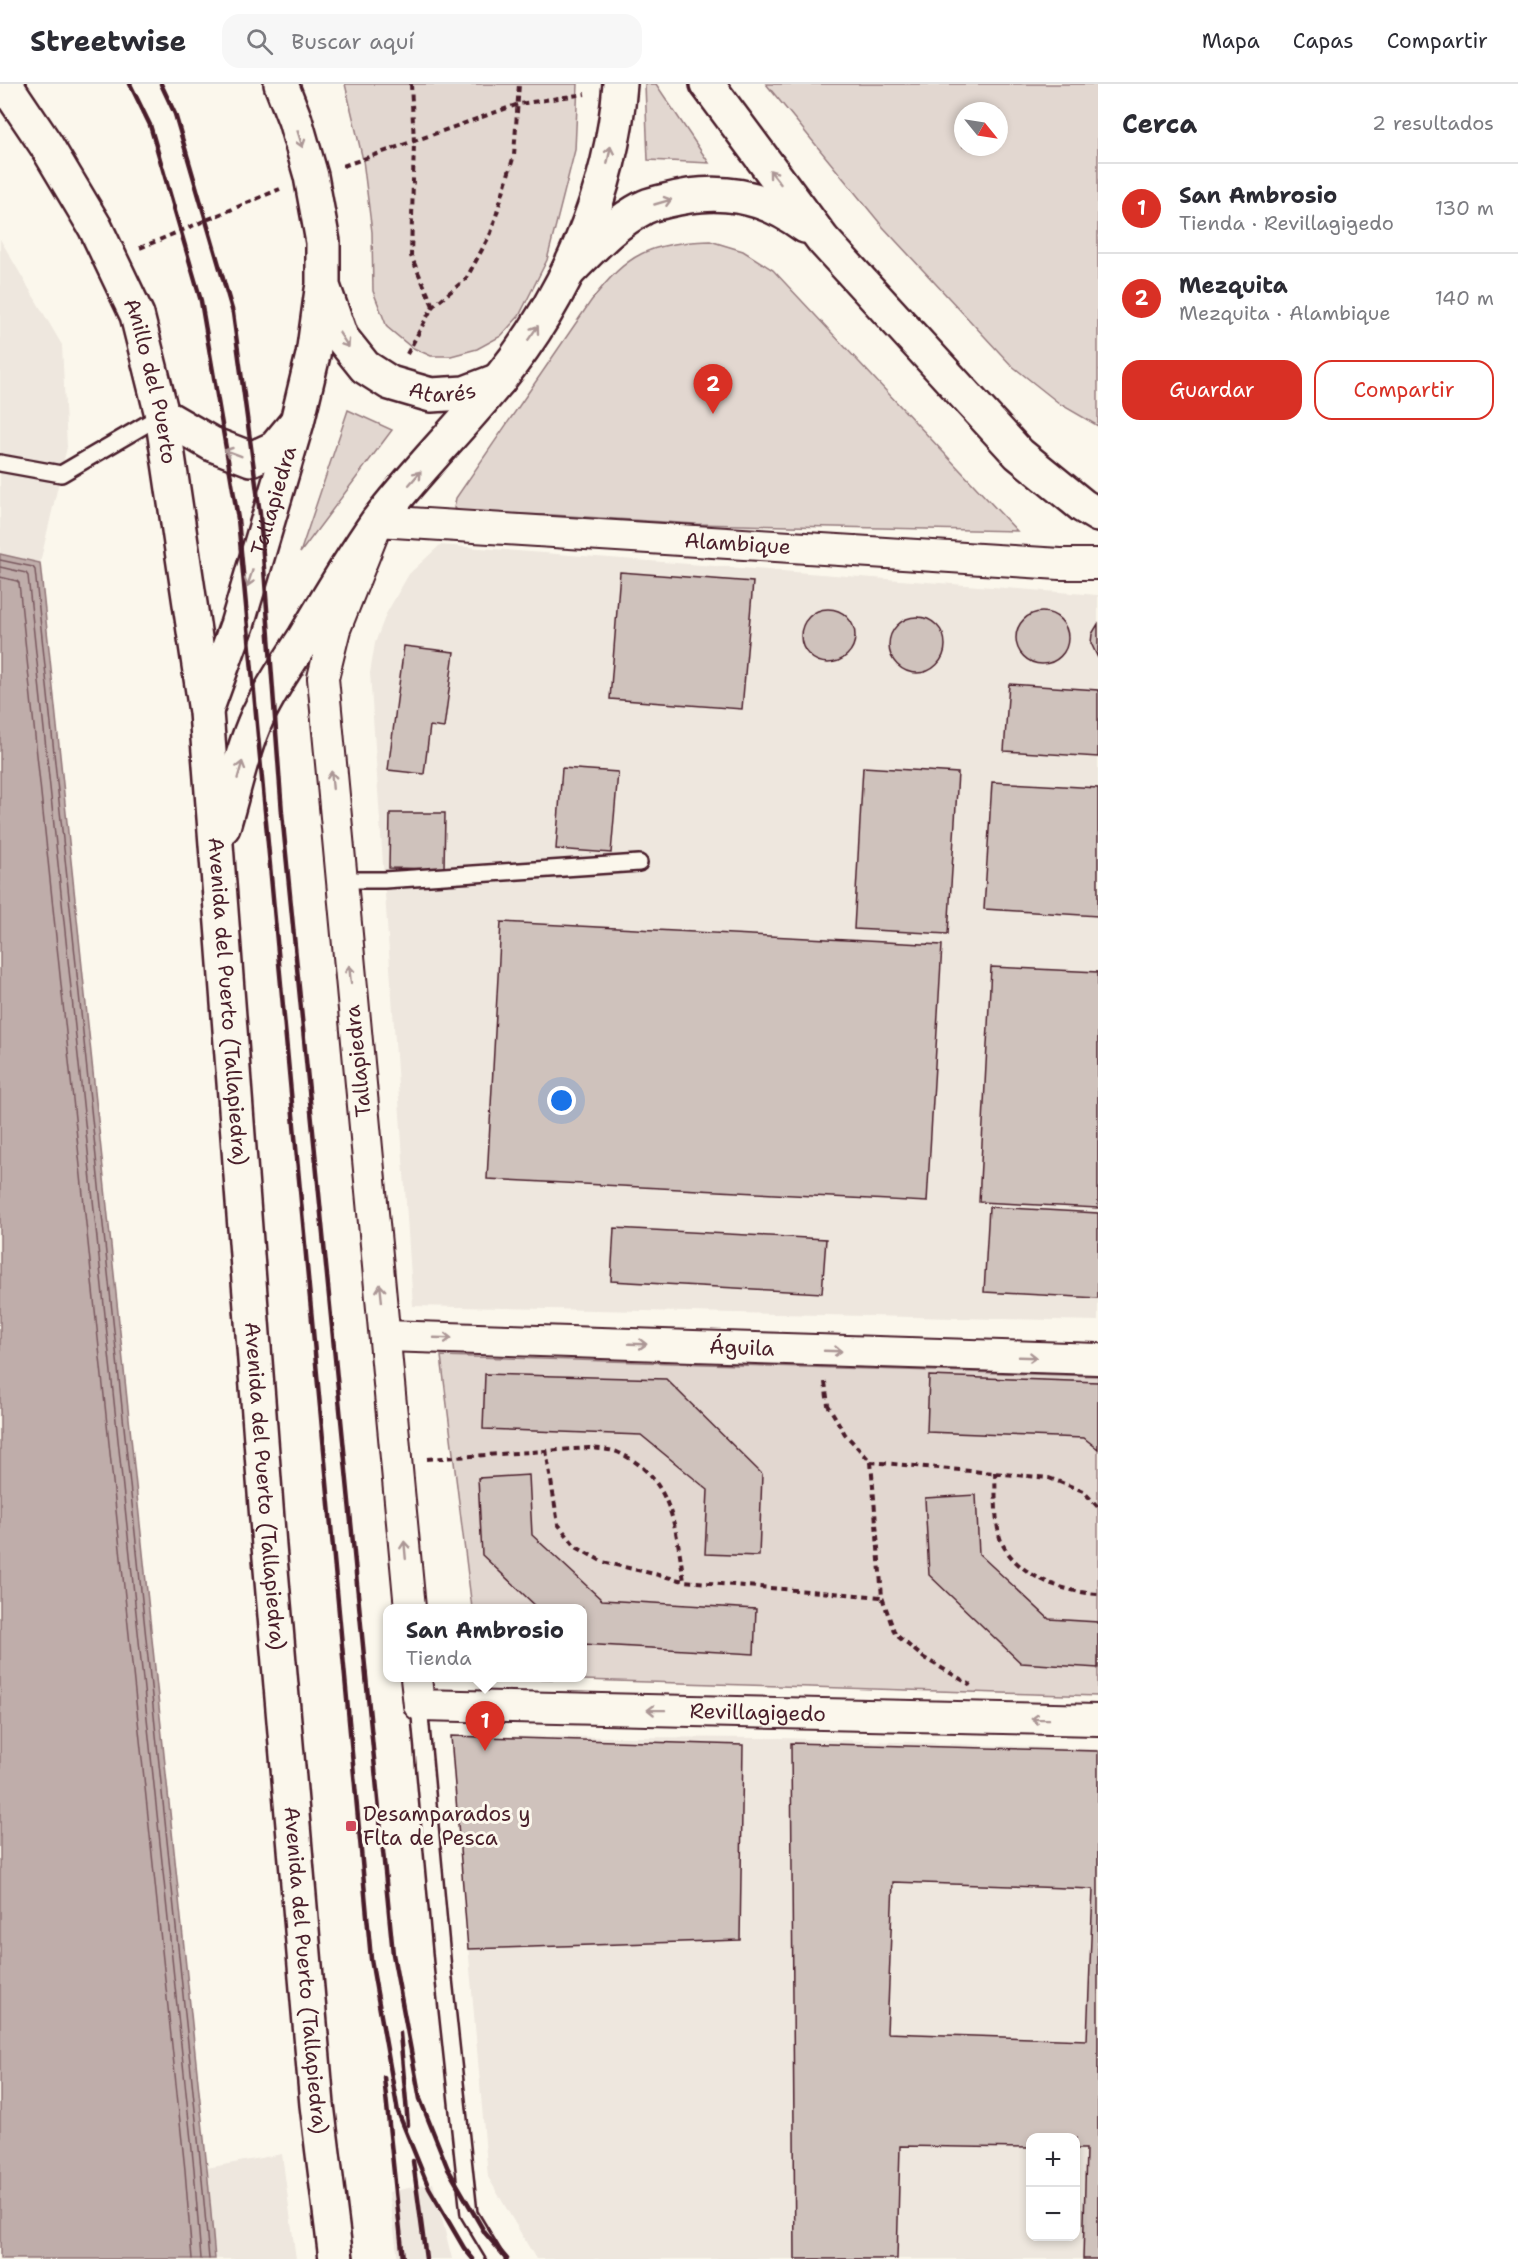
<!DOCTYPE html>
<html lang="es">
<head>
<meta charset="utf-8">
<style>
  body { margin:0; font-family:"Shantell Sans",sans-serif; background:#f7f7f7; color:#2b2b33 }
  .controls { position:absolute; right:18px; bottom:18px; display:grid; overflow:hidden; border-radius:12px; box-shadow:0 3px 9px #0003 }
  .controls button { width:54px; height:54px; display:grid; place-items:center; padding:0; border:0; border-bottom:2px solid #e1e1e2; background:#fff; color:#2b2b33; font:30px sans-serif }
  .compass { position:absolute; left:954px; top:18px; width:54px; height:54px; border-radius:50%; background:#fff; box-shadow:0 3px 9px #0003; rotate:120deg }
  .you { position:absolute; left:562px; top:1017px; width:21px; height:21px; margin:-15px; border:4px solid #fff; border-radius:50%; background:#1a73e8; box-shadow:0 0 0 9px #1a73e833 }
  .badge { display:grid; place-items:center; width:39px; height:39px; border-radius:50%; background:#d93025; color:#fff; font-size:20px; font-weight:700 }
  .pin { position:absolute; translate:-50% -50px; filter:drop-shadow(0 2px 3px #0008) }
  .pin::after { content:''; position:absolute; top:32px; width:21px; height:18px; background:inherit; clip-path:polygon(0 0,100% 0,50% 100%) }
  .popup { position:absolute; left:383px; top:1520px; width:204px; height:78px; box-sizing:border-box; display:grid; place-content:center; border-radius:12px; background:#fff; filter:drop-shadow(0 2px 4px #0005); font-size:20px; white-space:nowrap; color:#7c7c81 }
  .popup b { font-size:22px; color:#2b2b33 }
  .popup::after { content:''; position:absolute; left:50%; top:100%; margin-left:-12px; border:12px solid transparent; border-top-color:#fff }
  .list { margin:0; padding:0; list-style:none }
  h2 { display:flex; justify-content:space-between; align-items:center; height:78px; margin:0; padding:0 24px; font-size:26px }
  h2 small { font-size:20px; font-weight:400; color:#7c7c81 }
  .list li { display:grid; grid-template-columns:39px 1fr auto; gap:18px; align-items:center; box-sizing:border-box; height:90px; padding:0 24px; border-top:2px solid #e1e1e2 }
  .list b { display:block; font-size:22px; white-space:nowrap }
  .list p { margin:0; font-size:20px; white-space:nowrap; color:#7c7c81 }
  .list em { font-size:20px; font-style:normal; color:#7c7c81 }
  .actions { display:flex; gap:12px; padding:18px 24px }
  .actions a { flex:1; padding:14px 0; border:2px solid #d93025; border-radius:18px; text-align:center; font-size:21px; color:#d93025 }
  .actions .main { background:#d93025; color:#fff }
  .icon { flex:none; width:33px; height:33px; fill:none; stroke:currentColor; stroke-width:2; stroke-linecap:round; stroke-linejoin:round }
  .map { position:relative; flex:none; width:1098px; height:2175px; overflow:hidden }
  header { display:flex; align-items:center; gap:36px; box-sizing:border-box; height:84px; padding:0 30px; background:#fff; border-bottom:2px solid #e1e1e2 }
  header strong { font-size:28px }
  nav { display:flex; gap:33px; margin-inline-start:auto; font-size:21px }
  .search { width:420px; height:54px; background:#f7f7f7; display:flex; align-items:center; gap:15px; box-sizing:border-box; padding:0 21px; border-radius:18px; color:#7c7c81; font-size:22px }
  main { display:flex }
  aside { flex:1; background:#fff }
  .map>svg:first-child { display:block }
</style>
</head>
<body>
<header>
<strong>Streetwise</strong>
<div class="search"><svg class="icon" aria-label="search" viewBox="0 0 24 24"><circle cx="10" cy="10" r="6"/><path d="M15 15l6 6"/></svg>Buscar aquí</div>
<nav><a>Mapa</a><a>Capas</a><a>Compartir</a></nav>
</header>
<main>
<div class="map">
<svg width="1098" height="2175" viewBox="0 0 1098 2175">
  <rect width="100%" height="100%" fill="#fbf7ec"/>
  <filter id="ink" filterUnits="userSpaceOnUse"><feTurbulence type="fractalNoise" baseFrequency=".0167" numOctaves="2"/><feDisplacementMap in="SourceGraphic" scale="12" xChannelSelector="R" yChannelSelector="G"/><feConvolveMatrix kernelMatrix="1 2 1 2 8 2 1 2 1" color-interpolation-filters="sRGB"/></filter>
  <g filter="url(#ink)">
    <g fill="#eee7de" fill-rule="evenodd">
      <polygon points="0,155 62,261 67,363 40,479 0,470"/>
      <polygon points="440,461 1098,511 1098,1237 413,1222 370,589 375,559 386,530 409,490"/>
      <path d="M450,1652L780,1654L1098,1665V2175H536L488,2093ZM1030,2054H1076V2152H1030Z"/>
      <polygon points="282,2070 296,2175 215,2175 207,2084"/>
      <polygon points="433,2099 452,2175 398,2175 389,2108"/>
    </g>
    <g fill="#e2d7d0" stroke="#967b7e" stroke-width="1.5" fill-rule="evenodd">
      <polygon points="345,0 578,0 575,66 547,176 519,232 501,252 477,265 451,272 431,272 411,263 387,243 373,207 372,148 363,76"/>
      <polygon points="645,0 656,0 709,79 648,76"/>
      <path d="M766,0H1098V342L1060,320L1011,281L883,143ZM963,27H999V63H963Z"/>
      <path d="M710,157L743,167L773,186L1017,447L696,440L552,431L463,429L454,424L456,414L591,217C628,169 649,159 710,157Z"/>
      <polygon points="348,326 392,346 300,469"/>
      <polygon points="441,1272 1098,1292 1098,1612 517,1594 582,1594 582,1524 472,1524"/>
    </g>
    <polygon fill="#bfadaa" stroke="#907477" stroke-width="1.5" points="0,470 40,479 207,2084 215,2175 0,2175"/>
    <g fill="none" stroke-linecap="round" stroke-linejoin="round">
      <g stroke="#79585e" stroke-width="1.5">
        <polyline points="0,476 33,483 35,486 201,2084 209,2175"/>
        <polyline points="0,483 26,489 28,492 194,2085 201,2175"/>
        <polyline points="0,493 17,497 19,499 185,2086 192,2175"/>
      </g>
    </g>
    <g fill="#cfc2bc" stroke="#4a1f2b" stroke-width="1.5" fill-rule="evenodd">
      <polygon points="620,488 753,498 742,625 610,615"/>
      <circle cx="828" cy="552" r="27"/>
      <circle cx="1042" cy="554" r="26"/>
      <circle cx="917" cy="561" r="28"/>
      <polygon points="1098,540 1098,574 1091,559 1092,550"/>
      <polygon points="404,562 454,568 444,644 430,642 424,690 388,686"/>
      <polygon points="1009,600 1098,606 1098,673 1004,667"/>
      <polygon points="863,683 958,689 948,850 854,845"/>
      <polygon points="562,684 618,688 611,769 556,765"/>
      <polygon points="992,698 1098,704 1098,832 984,825"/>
      <polygon points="390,729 445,729 444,785 389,784"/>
      <polygon points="501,838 942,861 927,1118 487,1095"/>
      <polygon points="991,883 1098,888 1098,1124 979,1118"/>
      <polygon points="989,1123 1098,1129 1098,1214 984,1208"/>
      <polygon points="614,1144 826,1155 822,1209 611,1197"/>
      <polygon points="485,1290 666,1295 762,1390 759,1472 705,1470 708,1406 641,1351 483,1345"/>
      <polygon points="929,1292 1098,1298 1098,1365 1084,1354 927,1348"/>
      <polygon points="529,1391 532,1451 602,1516 756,1525 754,1570 582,1560 582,1524 538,1524 482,1471 478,1394"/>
      <polygon points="976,1411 979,1470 1049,1535 1098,1538 1098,1584 1021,1579 929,1491 925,1414"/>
      <polygon points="451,1652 743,1661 740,1856 468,1865"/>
      <path d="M791,1659L1098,1667V2175H1083L1086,2065H1076V2054H1030V2064L900,2062L897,2175H795ZM893,1798L1093,1805L1087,1956L887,1949Z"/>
    </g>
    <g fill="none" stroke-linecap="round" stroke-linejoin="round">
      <g stroke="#4a1f2b" stroke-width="20">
        <g id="service">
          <polyline points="0,379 61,390 162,331"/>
          <polyline points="341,796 384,796 639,779"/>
          <polyline points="419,1621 443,1886 469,2130 496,2175"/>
        </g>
      </g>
      <g stroke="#4a1f2b" stroke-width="34">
        <g id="minor">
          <path id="s1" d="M385,1252L1098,1275"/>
          <path id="s2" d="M410,1524L323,594L335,545L378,437L1060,480H1098"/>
          <path id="s3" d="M416,1594L419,1621L1098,1636"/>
        </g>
      </g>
      <g stroke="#4a1f2b" stroke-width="38">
        <g id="tertiary">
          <polyline points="707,0 823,156 1019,370 1083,422 1098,431"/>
          <path d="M569,187C592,164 614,139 643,124C650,120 658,119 665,117C717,103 763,110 805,142"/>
        </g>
      </g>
      <g stroke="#4a1f2b" stroke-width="38">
        <g id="primary">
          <path id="s4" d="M5,0L46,61L95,143L137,231L162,331L206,628L269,1462L317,2021L336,2175"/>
          <path id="s5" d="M281,0L295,36L311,92L323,158V202L341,253L365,283L390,299L431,311L465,309L499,296"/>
          <polyline points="162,331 212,360 251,375 275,364 295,340"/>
          <path id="s6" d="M207,624L237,541L297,338L313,271L322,206"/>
          <path d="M223,743C234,706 242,666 258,631C271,604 289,578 305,553C328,514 351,475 377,438C414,389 459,345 498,297C566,213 612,108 620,0"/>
        </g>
      </g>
      <g stroke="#4a1f2b" stroke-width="4" stroke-dasharray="6 4.5" stroke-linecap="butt">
        <polyline points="411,0 414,58 411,172 433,222"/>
        <polyline points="343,82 519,20 585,10"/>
        <polyline points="140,164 280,105"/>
        <polyline points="407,270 433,222 466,195 491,149 514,71 519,0"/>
        <polyline points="825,1298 828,1321 845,1350 871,1378 1049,1394 1083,1407 1098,1423"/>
        <polyline points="546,1366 558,1440 576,1463 603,1478 684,1497 882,1513"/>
        <path d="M427,1375L589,1364C598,1365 609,1365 617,1368C672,1391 676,1445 684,1497"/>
        <polyline points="871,1378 882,1513 895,1550 924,1574 971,1601"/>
        <path d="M995,1388C996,1406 994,1446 1003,1461C1020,1493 1064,1508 1098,1510"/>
      </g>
      <use href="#service" stroke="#fbf7ec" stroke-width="15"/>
      <use href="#minor" stroke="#fbf7ec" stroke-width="30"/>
      <use href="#tertiary" stroke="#fbf7ec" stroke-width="33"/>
      <use href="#primary" stroke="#fbf7ec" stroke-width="33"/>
      <g stroke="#4a1f2b" stroke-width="4.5">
        <polyline points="130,0 150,41 201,217 238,435 371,1875 398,2028 429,2104 464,2164 473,2175"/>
        <polyline points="161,0 175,30 233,229 260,430 282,729 393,1870 420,2015 448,2085 485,2149 507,2175"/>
        <polyline points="400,1949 408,2041"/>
        <polyline points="384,1993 403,2175"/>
        <polyline points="413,2077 426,2175"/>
      </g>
    </g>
    <defs><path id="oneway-shaft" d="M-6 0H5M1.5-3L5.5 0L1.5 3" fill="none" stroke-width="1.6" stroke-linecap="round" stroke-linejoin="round" transform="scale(1.5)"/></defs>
    <g stroke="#ab9695">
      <use href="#oneway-shaft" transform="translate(300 55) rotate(73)"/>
      <use href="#oneway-shaft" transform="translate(609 71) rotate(-79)"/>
      <use href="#oneway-shaft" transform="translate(775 93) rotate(-128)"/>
      <use href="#oneway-shaft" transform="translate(663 118) rotate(-16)"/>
      <use href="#oneway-shaft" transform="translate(533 249) rotate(-55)"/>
      <use href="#oneway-shaft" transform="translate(344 256) rotate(57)"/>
      <use href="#oneway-shaft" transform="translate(233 369) rotate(-159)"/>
      <use href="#oneway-shaft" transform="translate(415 394) rotate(-49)"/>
      <use href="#oneway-shaft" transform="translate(250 494) rotate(108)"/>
      <use href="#oneway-shaft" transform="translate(240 686) rotate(-74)"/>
      <use href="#oneway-shaft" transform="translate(332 696) rotate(-95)"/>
      <use href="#oneway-shaft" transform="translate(350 890) rotate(-96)"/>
      <use href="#oneway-shaft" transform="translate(381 1209) rotate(-96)"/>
      <use href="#oneway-shaft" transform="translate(443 1254) rotate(2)"/>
      <use href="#oneway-shaft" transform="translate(638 1260) rotate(2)"/>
      <use href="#oneway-shaft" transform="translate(833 1267) rotate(2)"/>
      <use href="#oneway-shaft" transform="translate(1028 1273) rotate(2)"/>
      <use href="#oneway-shaft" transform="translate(405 1466) rotate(-95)"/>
      <use href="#oneway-shaft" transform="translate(656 1626) rotate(-179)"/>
      <use href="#oneway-shaft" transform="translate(1040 1635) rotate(-179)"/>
    </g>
  </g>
  <rect fill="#d1495b" stroke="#fbf7ec" stroke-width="2" x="345" y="1736" width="12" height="12" rx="3"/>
  <g text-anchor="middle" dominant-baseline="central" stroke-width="6" stroke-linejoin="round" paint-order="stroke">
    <g font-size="21" fill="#4a1f2b" stroke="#fbf7ec">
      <text stroke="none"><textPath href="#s4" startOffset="334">Anillo del Puerto</textPath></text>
      <text stroke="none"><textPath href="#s5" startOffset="384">Atarés</textPath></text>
      <text stroke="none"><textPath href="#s6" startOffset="218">Tallapiedra</textPath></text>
      <text stroke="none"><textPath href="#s2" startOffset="1461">Alambique</textPath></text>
      <text stroke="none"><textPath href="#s4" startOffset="960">Avenida del Puerto (Tallapiedra)</textPath></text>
      <text transform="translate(358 977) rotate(-96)">Tallapiedra</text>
      <text stroke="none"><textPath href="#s1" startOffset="357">Águila</textPath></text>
      <text stroke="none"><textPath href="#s4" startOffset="1446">Avenida del Puerto (Tallapiedra)</textPath></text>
      <text stroke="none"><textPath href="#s3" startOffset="366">Revillagigedo</textPath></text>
      <text stroke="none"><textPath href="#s4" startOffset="1932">Avenida del Puerto (Tallapiedra)</textPath></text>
    </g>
    <g font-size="21" fill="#4a1f2b" stroke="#fbf7ec" text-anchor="start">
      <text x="363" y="1730">Desamparados y<tspan x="363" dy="24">Flta de Pesca</tspan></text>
    </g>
  </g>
</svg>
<div class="controls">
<button>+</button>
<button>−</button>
</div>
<svg class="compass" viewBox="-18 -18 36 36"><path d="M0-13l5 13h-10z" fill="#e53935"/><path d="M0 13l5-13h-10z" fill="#7c7c81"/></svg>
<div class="you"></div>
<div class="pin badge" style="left:485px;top:1667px">1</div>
<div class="popup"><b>San Ambrosio</b>Tienda</div>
<div class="pin badge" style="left:713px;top:330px">2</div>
</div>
<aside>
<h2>Cerca<small>2 resultados</small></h2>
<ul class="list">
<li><span class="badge">1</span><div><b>San Ambrosio</b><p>Tienda · Revillagigedo</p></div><em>130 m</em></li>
<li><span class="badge">2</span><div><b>Mezquita</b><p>Mezquita · Alambique</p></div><em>140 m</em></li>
</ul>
<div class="actions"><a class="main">Guardar</a><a>Compartir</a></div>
</aside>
</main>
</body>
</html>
